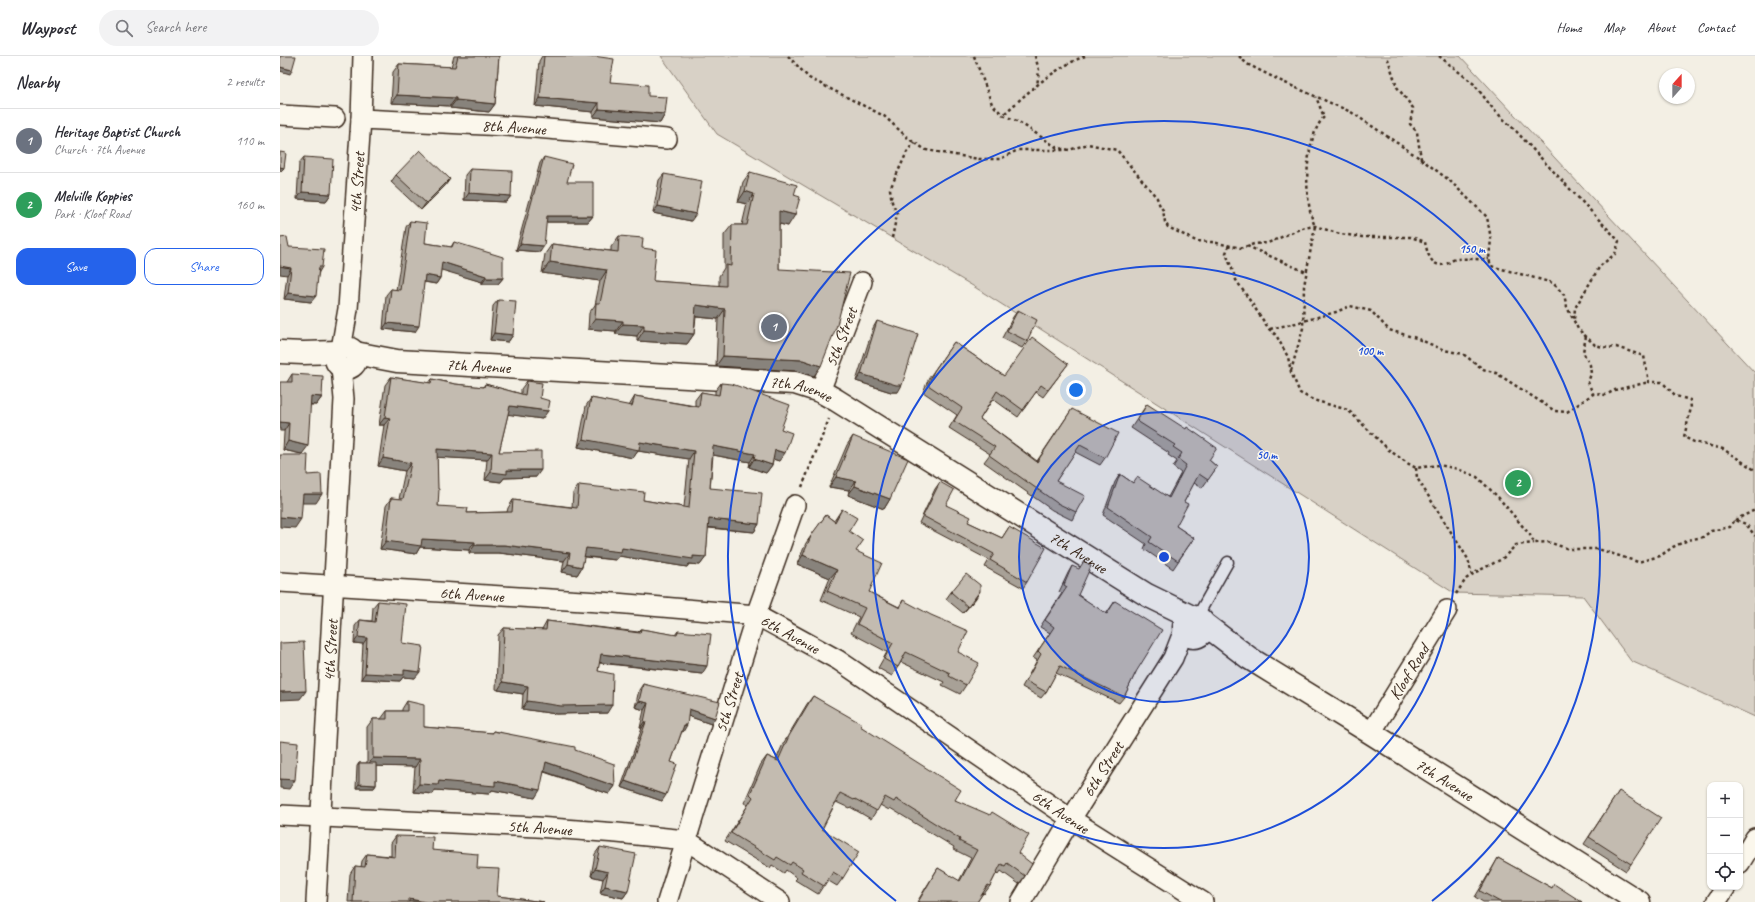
<!DOCTYPE html>
<html lang="en">
<head>
<meta charset="utf-8">
<style>
  body { margin:0; font-family:Caveat,sans-serif; background:#f2f2f3; color:#2b2b33 }
  .controls { position:absolute; right:12px; bottom:12px; display:grid; overflow:hidden; border-radius:8px; box-shadow:0 1px 3px #0004 }
  .controls button { width:36px; height:36px; display:grid; place-items:center; padding:0; border:0; border-bottom:1px solid #e1e1e2; background:#fff; color:#2b2b33; font:20px sans-serif }
  .compass { position:absolute; left:1379px; top:12px; width:36px; height:36px; border-radius:50%; background:#fff; box-shadow:0 1px 3px #0004; rotate:21deg }
  .you { position:absolute; left:796px; top:334px; width:14px; height:14px; margin:-10px; border:3px solid #fff; border-radius:50%; background:#1a73e8; box-shadow:0 0 0 6px #1a73e833 }
  .badge { display:grid; place-items:center; width:26px; height:26px; border-radius:50%; background:#2563eb; color:#fff; font-size:13px; font-weight:700 }
  .pin { position:absolute; translate:-50% -50%; border:2px solid #fff; box-shadow:0 1px 4px #0006 }
  .list { margin:0; padding:0; list-style:none }
  h2 { display:flex; justify-content:space-between; align-items:center; height:52px; margin:0; padding:0 16px; font-size:17px }
  h2 small { font-size:13px; font-weight:400; color:#7c7c81 }
  .list li { display:grid; grid-template-columns:26px 1fr auto; gap:12px; align-items:center; box-sizing:border-box; height:64px; padding:0 16px; border-top:1px solid #e1e1e2 }
  .list b { display:block; font-size:15px; white-space:nowrap }
  .list p { margin:0; font-size:13px; white-space:nowrap; color:#7c7c81 }
  .list em { font-size:13px; font-style:normal; color:#7c7c81 }
  .actions { display:flex; gap:8px; padding:12px 16px }
  .actions a { flex:1; padding:9px 0; border:1px solid #2563eb; border-radius:12px; text-align:center; font-size:14px; color:#2563eb }
  .actions .main { background:#2563eb; color:#fff }
  .icon { flex:none; width:22px; height:22px; fill:none; stroke:currentColor; stroke-width:2; stroke-linecap:round; stroke-linejoin:round }
  .map { position:relative; flex:none; width:1475px; height:846px; overflow:hidden }
  header { display:flex; align-items:center; gap:24px; box-sizing:border-box; height:56px; padding:0 20px; background:#fff; border-bottom:1px solid #e1e1e2 }
  header strong { font-size:19px }
  nav { display:flex; gap:22px; margin-inline-start:auto; font-size:14px }
  .search { width:280px; height:36px; background:#f2f2f3; display:flex; align-items:center; gap:10px; box-sizing:border-box; padding:0 14px; border-radius:22px; color:#7c7c81; font-size:15px }
  main { display:flex }
  aside { flex:1; background:#fff }
  .map>svg:first-child { display:block }
</style>
</head>
<body>
<header>
<strong>Waypost</strong>
<div class="search"><svg class="icon" aria-label="search" viewBox="0 0 24 24"><circle cx="10" cy="10" r="6"/><path d="M15 15l6 6"/></svg>Search here</div>
<nav><a>Home</a><a>Map</a><a>About</a><a>Contact</a></nav>
</header>
<main>
<aside>
<h2>Nearby<small>2 results</small></h2>
<ul class="list">
<li><span class="badge" style="background:#6b7280">1</span><div><b>Heritage Baptist Church</b><p>Church · 7th Avenue</p></div><em>110 m</em></li>
<li><span class="badge" style="background:#2e9e5b">2</span><div><b>Melville Koppies</b><p>Park · Kloof Road</p></div><em>160 m</em></li>
</ul>
<div class="actions"><a class="main">Save</a><a>Share</a></div>
</aside>
<div class="map">
<svg width="1475" height="846" viewBox="0 0 1475 846">
  <rect width="100%" height="100%" fill="#f3efe4"/>
  <filter id="ink" filterUnits="userSpaceOnUse"><feTurbulence type="fractalNoise" baseFrequency=".025" numOctaves="2"/><feDisplacementMap in="SourceGraphic" scale="8" xChannelSelector="R" yChannelSelector="G"/><feConvolveMatrix kernelMatrix="1 2 1 2 8 2 1 2 1" color-interpolation-filters="sRGB"/></filter>
  <g filter="url(#ink)">
    <polygon fill="#d8d1c6" stroke="#8a7e72" points="381,0 1180,0 1475,317 1475,661 1351,605 1303,540 1174,537 693,230 437,78"/>
    <g fill="none" stroke-linecap="round" stroke-linejoin="round">
      <g stroke="#3b2a1e" stroke-width="13">
        <polyline id="lane" points="917,561 948,506"/>
      </g>
      <g stroke="#3b2a1e" stroke-width="22">
        <g id="street">
          <polyline points="0,59 55,62"/>
          <path id="s1" d="M81,63L243,71L387,83"/>
          <path id="s2" d="M61,293L68,253L81,63L83,0"/>
          <path id="s3" d="M540,335L582,226"/>
          <path id="s4" d="M0,526L335,547L476,559L558,604L791,763L923,846"/>
          <path id="s5" d="M1091,677L1167,554"/>
          <path id="s6" d="M0,759L257,771L337,777L406,784L500,846"/>
          <polyline points="1460,807 1475,782"/>
          <path id="s7" d="M36,846L64,343L61,311"/>
          <path id="s8" d="M387,846L476,559L515,449"/>
          <path id="s9" d="M741,846L791,763L893,602L904,574"/>
          <polyline points="1436,846 1446,831"/>
        </g>
      </g>
      <g stroke="#3b2a1e" stroke-width="25">
        <g id="secondary">
          <circle cx="66" cy="302" r="10"/>
          <polyline points="0,296 23,297 57,296"/>
          <path id="s10" d="M75,297L117,305L515,327L540,335L556,344L867,539L912,561"/>
          <circle cx="914" cy="571" r="10"/>
          <path id="s11" d="M923,567L969,602L1091,677L1359,846"/>
        </g>
      </g>
      <g stroke="#3b2a1e" stroke-width="2.5" stroke-dasharray="3 3" stroke-linecap="butt">
        <polyline points="508,0 529,22 604,60 629,83 646,94 699,103 720,103 738,94 784,94"/>
        <polyline points="694,0 712,48 723,59"/>
        <polyline points="755,0 759,14 757,30"/>
        <path d="M805,0C774,12 747,37 723,59L739,66L776,91L789,94L808,88L837,94L877,142L880,150L883,154L885,166L888,171L916,185L932,186L961,192L974,188L988,187L1022,172L1035,170L1060,178L1082,181H1131L1145,186C1147,196 1151,213 1166,208C1170,207 1172,203 1177,203C1188,202 1198,204 1209,203"/>
        <polyline points="959,0 967,8 1003,26 1071,56 1141,103 1137,76 1130,68 1133,52 1117,31 1107,0"/>
        <polyline points="1159,0 1194,28 1214,54 1236,75 1258,99 1339,185 1335,198 1320,210 1295,252 1294,263"/>
        <polyline points="1141,103 1169,124 1207,161 1211,183 1209,203 1211,210 1273,227 1284,239 1287,251 1298,273 1315,289 1328,292 1336,291 1364,300 1369,326 1382,326 1396,340 1410,344 1411,352 1404,381 1414,386 1443,393 1475,414"/>
        <polyline points="612,182 617,158 612,146 610,133 627,96 634,86"/>
        <polyline points="949,189 946,197 956,224 989,273 996,279 1008,301 1011,316 1020,337 1033,344 1068,354 1109,394 1127,407 1136,412 1159,409 1178,413 1197,421 1218,441 1250,479 1254,487 1268,486 1289,493 1318,493 1358,506 1380,500 1393,491 1408,484 1423,481 1431,475 1450,471 1455,464 1466,468 1475,480"/>
        <polyline points="967,190 1026,216"/>
        <polyline points="990,273 1016,267 1056,256 1070,250 1091,255 1109,274 1136,282 1164,294 1183,298 1203,313 1216,317 1275,355 1287,356 1313,338 1326,339 1335,334 1369,326"/>
        <polyline points="1306,280 1303,296 1310,309 1311,318 1308,326 1313,338"/>
        <path d="M1011,315L1023,272L1024,230L1035,170C1023,145 1024,82 1044,61L1036,41"/>
        <polyline points="1136,412 1137,422 1188,503 1192,519"/>
        <polyline points="522,431 549,363"/>
        <polyline points="1455,464 1475,454"/>
        <polyline points="1176,538 1186,523 1196,516 1222,503 1236,489 1254,487"/>
      </g>
      <use href="#lane" stroke="#fbf7ec" stroke-width="10"/>
      <use href="#street" stroke="#fbf7ec" stroke-width="19"/>
      <use href="#secondary" stroke="#fbf7ec" stroke-width="22"/>
    </g>
    <g fill="#a8a197" stroke="#3b2a1e">
      <polygon points="174,0 219,0 215,48 209,56 170,52 170,50 111,47 113,16 119,8 171,11"/>
      <polygon points="262,0 312,1 313,0 330,26 368,40 385,58 380,67 313,61 313,56 255,50 259,5"/>
      <polygon points="24,101 51,138 46,145 17,143 19,107"/>
      <polygon points="264,101 287,126 313,160 308,166 266,166 260,196 236,194 260,107"/>
      <polygon points="190,113 231,140 226,146 184,144 185,119"/>
      <polygon points="470,116 514,139 508,170 499,168 499,213 534,320 516,315 436,310 438,263 416,261 414,278 407,288 357,285 357,280 335,278 336,275 308,273 309,257 315,249 320,225 262,217 265,198 272,188 331,195 331,191 339,180 362,192 373,225 439,230 439,220 444,212 444,179 452,169 462,169 467,148 458,146 463,126"/>
      <polygon points="384,118 411,165 373,157 379,124"/>
      <polygon points="116,119 165,130 141,154 111,126"/>
      <polygon points="130,165 145,187 171,191 174,186 223,222 218,228 202,228 202,226 161,213 160,222 156,228 144,226 135,276 103,273 106,239 111,233 116,234 126,171"/>
      <polygon points="9,191 42,211 39,216 31,246 4,243 7,219"/>
      <polygon points="218,244 233,279 228,286 210,284 213,250"/>
      <polygon points="738,254 747,285 742,292 722,282 733,261"/>
      <polygon points="597,265 618,336 611,336 576,325 593,272"/>
      <polygon points="674,286 724,320 788,308 763,341 756,336 738,361 713,343 700,363 757,405 792,353 825,402 820,409 795,396 776,425 796,456 792,464 772,454 704,406 710,398 669,372 677,359 643,336 649,322"/>
      <polygon points="12,318 42,341 36,349 30,349 22,398 3,394 7,326"/>
      <polygon points="111,321 149,327 152,323 175,328 203,331 205,328 241,338 241,333 247,325 260,342 262,363 228,358 219,396 256,421 224,422 221,426 205,424 207,404 157,401 158,450 187,457 227,456 228,452 233,444 292,451 293,437 299,429 363,444 404,451 409,403 358,395 353,402 298,391 306,350 311,342 349,350 355,340 415,350 415,344 421,336 435,339 435,335 441,327 501,373 499,405 493,403 492,409 486,417 469,411 470,406 433,399 430,432 479,468 474,476 428,472 426,501 420,509 409,508 407,511 339,500 336,504 304,501 302,511 297,519 282,516 284,505 219,497 189,497 189,494 140,491 136,498 100,493 106,450 111,442 119,443 125,415 98,410 104,369 99,369 105,329"/>
      <polygon points="867,348 929,404 937,411 922,432 914,427 904,446 896,470 914,482 893,513 864,493 866,488 823,459 835,426 840,418 853,427 888,441 901,417 893,411 897,405 888,399 889,397 851,372"/>
      <polygon points="573,380 610,443 604,453 568,439 569,434 549,431 567,389"/>
      <polygon points="660,426 666,449 688,466 722,482 729,471 747,526 743,532 705,511 709,504 639,467 655,433"/>
      <polygon points="562,453 589,536 619,551 623,544 678,596 686,629 680,638 662,629 664,626 621,606 612,620 598,612 607,596 571,577 579,561 541,544 550,522 517,508 526,487 546,459 554,465"/>
      <polygon points="792,510 798,539 826,558 835,545 856,616 844,641 839,647 776,617 766,636 761,642 742,631 757,604 753,602 770,577 760,571 782,537 779,536 788,517"/>
      <polygon points="671,536 696,542 683,557 666,543"/>
      <polygon points="98,545 122,587 135,622 123,621 120,625 81,623 83,588 74,587 75,570 80,564 92,565 93,551"/>
      <polygon points="267,565 358,576 361,573 395,579 398,575 422,618 319,607 318,615 327,657 276,658 242,653 243,638 218,634 216,633 218,579 224,572 262,574"/>
      <polygon points="363,628 431,668 408,660 403,676 402,675 391,706 382,745 341,731 362,672 360,672 364,654 355,651 359,634"/>
      <polygon points="533,640 580,670 675,744 738,797 745,820 739,828 721,815 719,818 717,816 710,830 704,838 703,837 697,846 637,846 658,812 679,825 691,802 673,793 674,791 610,752 609,754 600,749 591,763 570,751 569,752 556,746 542,773 563,822 557,830 547,824 538,838 515,824 517,822 506,814 504,817 492,809 490,812 445,785 468,749 464,747 481,708 487,700 496,704 503,688 527,648"/>
      <polygon points="127,645 144,671 212,677 213,675 295,694 335,730 329,738 264,716 255,742 212,734 209,738 155,734 153,738 133,736 135,711 96,710 96,729 94,732 76,732 77,710 79,707 87,707 87,671 93,663 101,663 107,655 122,655 122,653"/>
      <polygon points="1339,735 1351,808 1346,815 1304,788"/>
      <polygon points="116,780 197,812 217,840 264,846 68,846 70,818 75,810 81,811 82,805 87,798 111,800 111,787"/>
      <polygon points="320,791 348,835 343,842 320,837 323,823 311,820 315,798"/>
      <polygon points="1218,802 1272,832 1302,846 1203,846 1195,841 1214,809"/>
    </g>
    <g fill="#88837b" stroke="#3b2a1e">
      <polygon points="0,11 12,14 10,18 0,15"/>
      <polygon points="117,39 176,42 170,50 111,47"/>
      <polygon points="260,42 319,47 313,56 255,50"/>
      <polygon points="176,44 215,48 209,56 170,52"/>
      <polygon points="319,53 385,58 380,67 313,61"/>
      <polygon points="0,111 4,112 1,115 0,115"/>
      <polygon points="170,123 165,130 141,154 146,147"/>
      <polygon points="465,135 474,138 467,148 458,146"/>
      <polygon points="22,136 51,138 46,145 17,143"/>
      <polygon points="189,137 231,140 226,146 184,144"/>
      <polygon points="378,150 416,158 411,165 373,157"/>
      <polygon points="499,155 515,159 508,170 492,166"/>
      <polygon points="267,160 313,160 308,166 263,166"/>
      <polygon points="240,188 264,190 260,196 236,194"/>
      <polygon points="162,206 206,220 202,226 158,213"/>
      <polygon points="270,206 327,214 320,225 262,217"/>
      <polygon points="0,210 11,212 7,219 0,218"/>
      <polygon points="145,219 160,222 156,228 140,225"/>
      <polygon points="206,222 223,222 218,228 202,228"/>
      <polygon points="8,237 36,240 31,246 4,243"/>
      <polygon points="416,249 445,253 438,263 409,260"/>
      <polygon points="315,263 343,265 336,275 308,273"/>
      <polygon points="107,267 139,270 135,276 103,273"/>
      <polygon points="343,268 364,269 357,280 335,278"/>
      <polygon points="364,274 414,278 407,288 357,285"/>
      <polygon points="214,277 233,279 228,286 210,284"/>
      <polygon points="443,300 523,304 541,310 534,320 516,315 436,310"/>
      <polygon points="581,318 622,329 618,336 611,336 576,325"/>
      <polygon points="31,340 42,341 36,349 25,348"/>
      <polygon points="230,350 268,355 262,363 225,358"/>
      <polygon points="105,361 110,362 104,369 99,369"/>
      <polygon points="0,366 9,367 4,375 0,375"/>
      <polygon points="303,383 360,386 414,395 409,403 358,395 353,402 298,391"/>
      <polygon points="8,385 28,390 22,398 3,394"/>
      <polygon points="433,390 475,398 470,406 428,398"/>
      <polygon points="157,393 212,397 207,404 152,401"/>
      <polygon points="495,394 505,397 499,405 490,402"/>
      <polygon points="103,402 131,407 125,415 98,410"/>
      <polygon points="474,403 492,409 486,417 469,411"/>
      <polygon points="227,414 261,414 256,421 224,422 221,426 205,424 211,416"/>
      <polygon points="556,421 576,425 569,434 549,431"/>
      <polygon points="575,430 610,443 604,453 568,439"/>
      <polygon points="23,438 42,438 36,447 17,447"/>
      <polygon points="0,461 21,463 15,472 0,471"/>
      <polygon points="429,463 479,468 474,476 424,471"/>
      <polygon points="142,483 195,486 189,494 140,491 136,498 100,493 106,485"/>
      <polygon points="195,489 224,489 290,497 284,505 219,497 189,497"/>
      <polygon points="306,492 342,492 413,500 426,501 420,509 409,508 407,511 339,500 336,504 300,500"/>
      <polygon points="523,499 557,514 550,522 517,508"/>
      <polygon points="288,508 302,511 297,519 282,516"/>
      <polygon points="700,535 696,542 683,557 688,551"/>
      <polygon points="78,581 87,582 83,588 74,587"/>
      <polygon points="321,598 427,610 422,618 315,606"/>
      <polygon points="124,614 140,616 135,622 123,621 120,625 81,623 85,617"/>
      <polygon points="223,626 248,630 243,638 218,634"/>
      <polygon points="26,635 20,643 0,644 0,636"/>
      <polygon points="247,645 332,649 327,657 276,658 242,653"/>
      <polygon points="359,645 368,647 364,654 355,651"/>
      <polygon points="409,653 435,662 431,668 405,659"/>
      <polygon points="364,666 366,666 362,672 360,672"/>
      <polygon points="404,669 407,669 403,676 400,675"/>
      <polygon points="93,702 140,703 135,711 87,710"/>
      <polygon points="266,706 335,730 329,738 260,714"/>
      <polygon points="0,723 15,724 9,733 0,732"/>
      <polygon points="159,725 215,725 260,734 255,742 212,734 209,738 155,734 153,738 133,736 139,728"/>
      <polygon points="345,725 386,739 382,745 341,731"/>
      <polygon points="79,728 96,729 94,732 76,732"/>
      <polygon points="315,813 328,816 323,823 311,820"/>
      <polygon points="325,830 348,835 343,842 320,837"/>
      <polygon points="129,843 146,846 127,846"/>
    </g>
    <g fill="#c3bbb0" stroke="#3b2a1e">
      <polygon points="0,0 16,0 12,14 0,11"/>
      <polygon points="178,0 219,0 215,48 176,44 176,42 117,39 119,8 175,11"/>
      <polygon points="264,0 299,0 312,1 313,0 334,3 330,26 368,29 368,40 387,41 385,58 319,53 319,47 260,42"/>
      <polygon points="140,94 170,123 146,147 116,119"/>
      <polygon points="0,96 6,97 4,112 0,111"/>
      <polygon points="24,101 53,103 51,138 22,136"/>
      <polygon points="264,101 292,108 287,126 313,126 313,160 267,160 264,190 240,188"/>
      <polygon points="190,113 232,115 231,140 189,137"/>
      <polygon points="470,116 517,129 514,139 520,141 515,159 499,155 499,213 570,217 557,269 541,310 523,304 443,300 445,253 416,249 414,278 364,274 364,269 343,268 343,265 315,263 316,247 320,247 327,214 270,206 272,188 338,196 339,180 363,182 362,192 376,194 373,225 446,230 446,209 451,210 452,169 467,169 474,138 465,135"/>
      <polygon points="384,118 422,125 416,158 378,150"/>
      <polygon points="130,165 147,167 145,187 172,191 174,186 223,201 223,222 206,222 206,220 162,206 160,222 145,219 139,270 107,267 111,233 120,234"/>
      <polygon points="7,181 9,191 44,193 42,211 39,211 36,240 8,237 11,212 0,210 0,182"/>
      <polygon points="218,244 236,245 233,279 214,277"/>
      <polygon points="738,254 757,264 747,285 727,275"/>
      <polygon points="597,265 638,278 622,329 616,329 581,318"/>
      <polygon points="752,281 788,308 768,334 761,329 743,354 717,335 700,363 757,406 792,353 838,377 825,402 800,389 776,425 805,440 796,456 777,447 709,399 715,391 674,365 682,352 648,329 654,315 674,286 724,320"/>
      <polygon points="12,318 43,320 42,341 31,340 28,390 8,385 9,367 0,366 0,326 12,326"/>
      <polygon points="111,321 151,327 152,323 175,328 204,331 205,328 245,339 247,325 262,327 260,342 270,345 268,355 230,350 219,396 261,395 261,414 227,414 227,418 211,416 212,397 157,393 158,433 159,433 158,450 188,452 187,457 232,456 233,444 297,452 299,429 364,436 363,444 409,452 414,395 360,386 359,394 303,383 311,342 352,350 355,340 419,351 421,336 439,339 441,327 452,328 510,349 501,373 512,377 505,397 495,394 492,409 474,403 475,398 433,390 430,432 482,437 479,468 429,463 426,501 413,500 413,503 342,492 341,496 306,492 302,511 288,508 290,497 224,489 195,489 195,486 142,483 141,490 106,485 111,442 123,443 131,407 103,402 110,362 105,361"/>
      <polygon points="867,348 906,373 907,371 937,392 929,404 937,411 928,424 919,418 904,446 908,448 896,470 914,482 898,505 869,486 872,481 828,451 840,418 853,427 857,421 889,442 906,409 898,403 902,397 893,391 895,389 857,365"/>
      <polygon points="573,380 628,403 610,443 575,430 576,425 556,421"/>
      <polygon points="0,399 28,399 27,419 41,418 42,438 23,438 21,463 0,461"/>
      <polygon points="660,426 674,434 666,449 691,461 688,466 722,482 729,471 766,492 747,526 710,504 714,498 643,460"/>
      <polygon points="562,453 577,462 569,475 583,485 576,495 602,507 589,536 620,552 623,544 651,559 688,575 678,596 699,607 686,629 669,620 670,617 626,596 618,611 604,603 613,587 577,568 585,552 547,535 557,514 523,499 532,478 546,459 555,466"/>
      <polygon points="804,505 811,510 798,539 827,558 835,545 882,574 856,616 844,641 780,610 766,636 746,625 761,598 758,595 774,571 765,564 787,531 784,529 792,510 799,513"/>
      <polygon points="686,518 700,529 700,535 688,551 671,536"/>
      <polygon points="98,545 126,548 122,587 143,590 140,616 124,614 124,619 85,617 87,582 78,581 80,564 95,566"/>
      <polygon points="267,565 360,577 361,573 397,579 398,575 431,578 427,610 321,598 318,615 333,618 332,649 281,650 247,645 248,630 223,626 222,625 224,572 266,574"/>
      <polygon points="24,586 26,635 0,636 0,587"/>
      <polygon points="363,628 440,646 435,662 409,653 407,669 404,669 391,706 397,708 386,739 345,725 366,666 364,666 368,647 359,645"/>
      <polygon points="533,640 582,668 580,670 681,734 675,744 710,759 712,756 749,779 738,797 752,808 745,820 727,807 725,810 721,808 710,830 708,829 697,846 638,846 658,812 680,825 697,794 679,785 680,783 616,743 614,746 605,741 597,755 575,743 574,744 560,737 542,773 579,796 563,822 553,816 544,830 521,816 523,813 512,806 510,809 497,801 495,804 451,777 473,741 470,738 487,700 498,705 509,680"/>
      <polygon points="127,645 144,649 144,671 213,677 213,675 295,691 295,694 334,708 335,730 266,706 260,734 215,725 215,730 159,725 158,729 139,728 140,703 93,702 93,663 107,663 107,655 127,655"/>
      <polygon points="0,685 18,687 15,724 0,723"/>
      <polygon points="79,707 96,707 96,729 79,728"/>
      <polygon points="1339,735 1381,762 1351,808 1309,781"/>
      <polygon points="116,780 153,781 152,794 198,798 197,812 219,813 217,840 264,846 146,846 129,843 129,846 73,846 75,810 85,811 87,798 115,801"/>
      <polygon points="320,791 356,798 348,835 325,830 328,816 315,813"/>
      <polygon points="1218,802 1272,832 1274,828 1302,846 1220,846 1200,835"/>
    </g>
  </g>
  <circle cx="884" cy="501" r="145" fill="#1d4ed8" fill-opacity=".12"/>
  <g fill="none" stroke="#1d4ed8" stroke-width="2">
    <circle cx="884" cy="501" r="145"/>
    <circle cx="884" cy="501" r="291"/>
    <path d="M616 845A436 436 0 1 1 1152 845"/>
  </g>
  <g text-anchor="middle" dominant-baseline="central" stroke-width="3" stroke-linejoin="round" paint-order="stroke">
    <g font-size="17" fill="#3b2a1e" stroke="#fbf7ec">
      <text stroke="none"><textPath href="#s1" startOffset="153">8th Avenue</textPath></text>
      <text stroke="none"><textPath href="#s2" startOffset="167">4th Street</textPath></text>
      <text stroke="none"><textPath href="#s3" startOffset="58">5th Street</textPath></text>
      <text stroke="none"><textPath href="#s10" startOffset="124">7th Avenue</textPath></text>
      <text stroke="none"><textPath href="#s10" startOffset="448">7th Avenue</textPath></text>
      <text stroke="none"><textPath href="#s10" startOffset="772">7th Avenue</textPath></text>
      <text stroke="none"><textPath href="#s4" startOffset="192">6th Avenue</textPath></text>
      <text stroke="none"><textPath href="#s4" startOffset="516">6th Avenue</textPath></text>
      <text stroke="none"><textPath href="#s7" startOffset="252">4th Street</textPath></text>
      <text stroke="none"><textPath href="#s5" startOffset="72">Kloof Road</textPath></text>
      <text stroke="none"><textPath href="#s8" startOffset="209">5th Street</textPath></text>
      <text stroke="none"><textPath href="#s9" startOffset="156">6th Street</textPath></text>
      <text stroke="none"><textPath href="#s11" startOffset="288">7th Avenue</textPath></text>
      <text stroke="none"><textPath href="#s4" startOffset="840">6th Avenue</textPath></text>
      <text stroke="none"><textPath href="#s6" startOffset="260">5th Avenue</textPath></text>
    </g>
  </g>
  <circle cx="884" cy="501" r="6" fill="#1d4ed8" stroke="#fbf7ec" stroke-width="2"/>
  <g font-size="12" text-anchor="middle" font-weight="bold" fill="#1d4ed8" stroke="#fbf7ec" stroke-width="3" stroke-linejoin="round" paint-order="stroke">
    <text x="1192" y="197">150 m</text>
    <text x="1090" y="299">100 m</text>
    <text x="987" y="403">50 m</text>
  </g>
</svg>
<div class="controls">
<button>+</button>
<button>−</button>
<button><svg class="icon" aria-label="locate" viewBox="0 0 24 24"><circle cx="12" cy="12" r="6"/><path d="M12 2v4M12 18v4M2 12h4M18 12h4"/></svg></button>
</div>
<svg class="compass" viewBox="-18 -18 36 36"><path d="M0-13l5 13h-10z" fill="#e53935"/><path d="M0 13l5-13h-10z" fill="#7c7c81"/></svg>
<div class="you"></div>
<div class="pin badge" style="left:494px;top:271px;background:#6b7280">1</div>
<div class="pin badge" style="left:1238px;top:427px;background:#2e9e5b">2</div>
</div>
</main>
</body>
</html>
